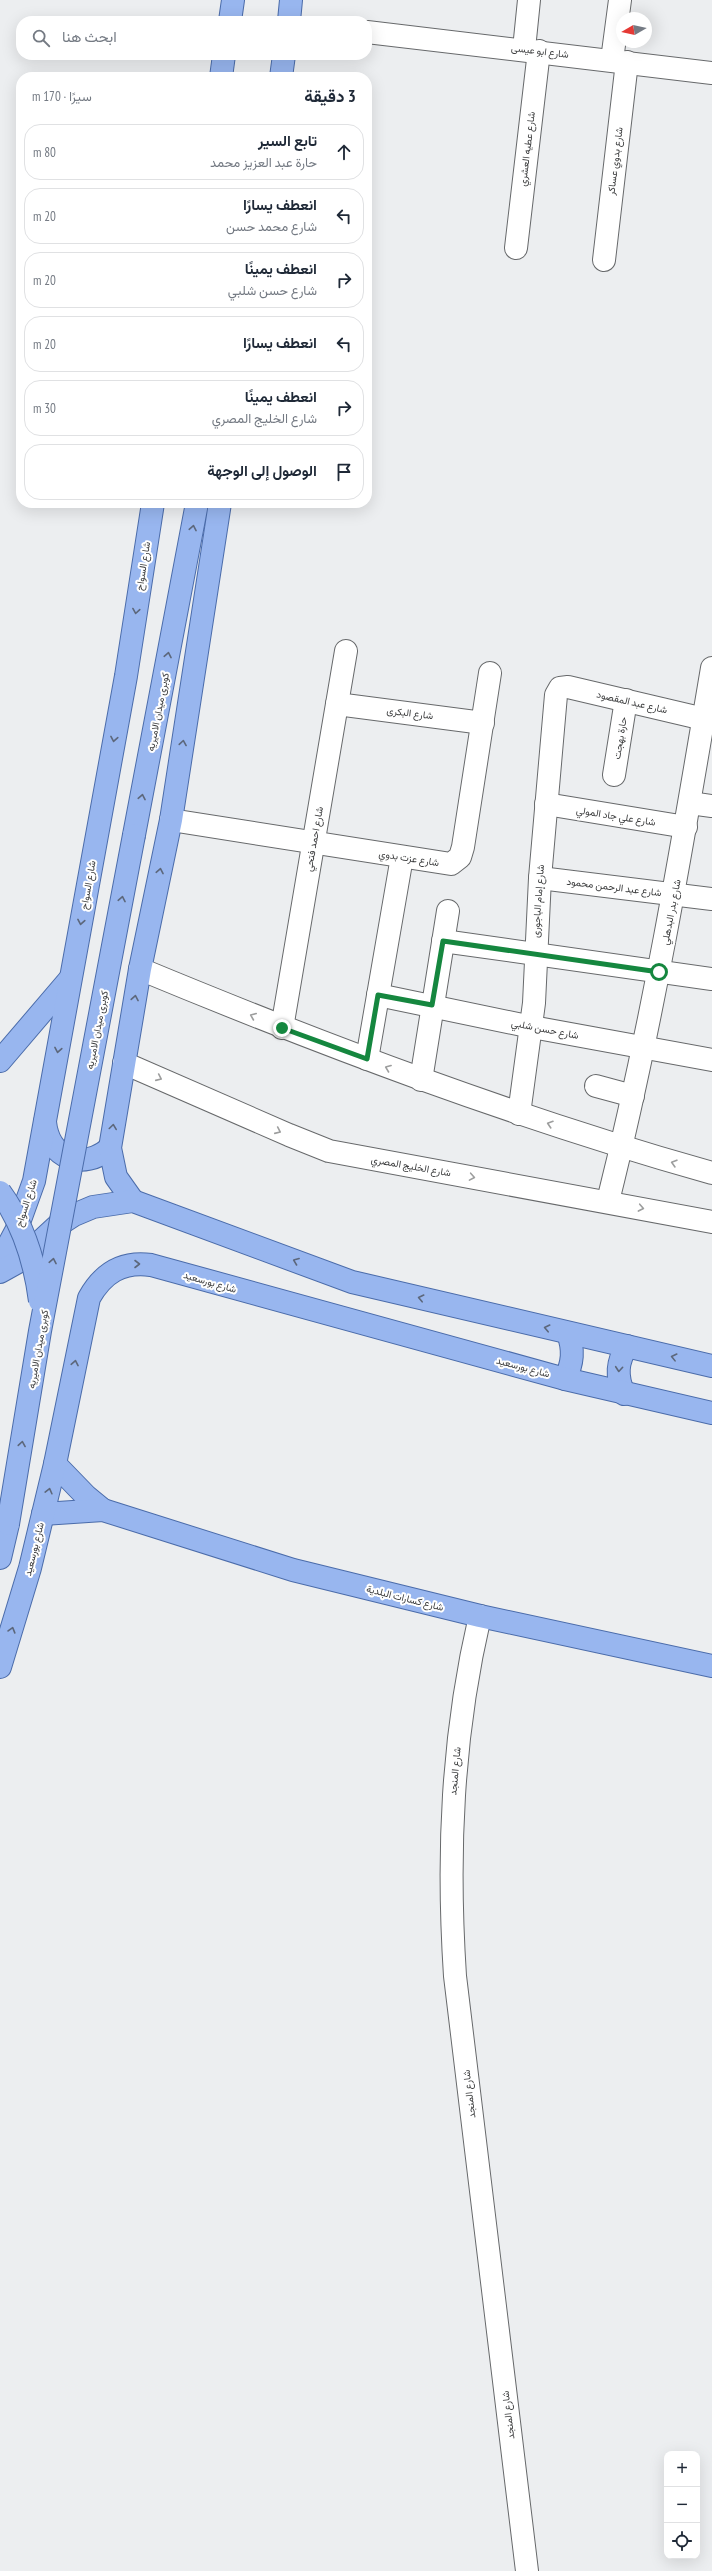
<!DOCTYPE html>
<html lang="ar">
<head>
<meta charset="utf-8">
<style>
  body { margin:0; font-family:"PT Sans Narrow",Vazirmatn,sans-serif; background:#f2f2f3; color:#1f2937; direction:rtl }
  .controls { position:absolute; right:12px; bottom:12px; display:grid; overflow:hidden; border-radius:8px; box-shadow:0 4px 16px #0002 }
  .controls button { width:36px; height:36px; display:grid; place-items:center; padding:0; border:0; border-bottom:1px solid #e0e1e3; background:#fff; color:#1f2937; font:20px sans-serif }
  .compass { position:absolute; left:616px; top:12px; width:36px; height:36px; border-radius:50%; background:#fff; box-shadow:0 4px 16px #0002; rotate:261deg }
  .stop { position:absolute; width:12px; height:12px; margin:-9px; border:3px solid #15873f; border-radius:50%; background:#fff }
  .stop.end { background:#15873f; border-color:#fff; box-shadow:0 1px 4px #0008 }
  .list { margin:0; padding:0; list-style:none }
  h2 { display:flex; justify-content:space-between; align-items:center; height:52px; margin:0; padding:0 16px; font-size:17px }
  h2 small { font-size:13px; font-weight:400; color:#747a83 }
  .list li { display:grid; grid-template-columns:26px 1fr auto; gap:12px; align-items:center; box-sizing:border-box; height:56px; margin:0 8px 8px; padding:0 8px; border:1px solid #e0e1e3; border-radius:16px }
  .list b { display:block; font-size:15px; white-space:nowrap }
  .list p { margin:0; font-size:13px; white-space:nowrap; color:#747a83 }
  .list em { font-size:13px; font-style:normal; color:#747a83 }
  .icon { flex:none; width:22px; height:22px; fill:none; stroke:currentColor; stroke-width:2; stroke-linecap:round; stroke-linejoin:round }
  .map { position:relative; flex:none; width:712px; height:2571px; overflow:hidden; direction:ltr }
  .search { position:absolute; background:#fff; box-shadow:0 4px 16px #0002; left:16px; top:16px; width:356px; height:44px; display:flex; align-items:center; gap:10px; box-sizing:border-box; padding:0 14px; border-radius:16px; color:#747a83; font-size:15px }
  .panel { position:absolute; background:#fff; box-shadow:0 4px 16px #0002; left:16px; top:72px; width:356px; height:436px; border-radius:16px; direction:rtl }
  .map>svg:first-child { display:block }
</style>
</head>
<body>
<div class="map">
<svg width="712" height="2571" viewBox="0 0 712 2571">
  <rect width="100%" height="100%" fill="#eceef0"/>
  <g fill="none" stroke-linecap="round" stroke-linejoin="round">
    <g stroke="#67696b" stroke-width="24">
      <g id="minor">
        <polyline points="367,32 712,73"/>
        <polyline points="524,49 529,0"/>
        <polyline points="612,60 620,0"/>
        <polyline points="516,248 539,51"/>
        <polyline points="604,260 627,62"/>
        <polyline points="337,704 483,723"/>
        <polyline points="614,775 626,700"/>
        <polyline points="690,803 712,806"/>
        <polyline points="546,804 686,827"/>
        <polyline points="171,820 451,864 460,857 463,847 490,673"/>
        <polyline points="540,878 712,899"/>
        <polyline points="443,941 712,979"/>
        <path d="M140,969C328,1047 517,1118 712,1173"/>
        <polyline points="378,995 532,1027 712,1060"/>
        <polyline points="282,1028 346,651"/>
        <polyline points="367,1059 402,857"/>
        <polyline points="124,1063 289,1135 329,1151 712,1222"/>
        <polyline points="421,1080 448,911"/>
        <polyline points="596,1086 633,1096"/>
        <polyline points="519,1114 534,1003 540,878 556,695 560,688 568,687 704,719"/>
        <path d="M608,1201C652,1025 682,847 712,668"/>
        <path d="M480,1616C452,1736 447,1854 455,1976L527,2571"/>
      </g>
    </g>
    <g stroke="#4b6caa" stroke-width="24">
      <g id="major">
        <polyline points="230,21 233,0"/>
        <polyline points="289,21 291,0"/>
        <polyline points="221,77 224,55"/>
        <polyline points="281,77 284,55"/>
        <polyline points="134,835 197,503"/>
        <polyline points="0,1061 70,979"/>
        <path d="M45,1122C49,1159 83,1171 110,1148"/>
        <polyline points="133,1201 116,1177 110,1148 140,969 171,820 220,503"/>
        <polyline points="0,1261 16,1231 34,1181 126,676 153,503"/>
        <polyline points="0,1272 18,1262 57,1226 74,1215 93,1207 133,1201 352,1282 712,1366"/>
        <path d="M565,1379C573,1363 574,1350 568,1333"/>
        <path d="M624,1394C616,1376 617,1362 627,1346"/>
        <polyline points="55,1464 86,1496 103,1510"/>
        <polyline points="43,1514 103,1510 293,1570 480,1616 712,1666"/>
        <polyline points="0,1558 8,1524"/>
        <path d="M0,1667L30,1568L55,1464L89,1298C103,1273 122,1261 151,1265L565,1379L712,1413"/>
      </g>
    </g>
    <use href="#minor" stroke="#fff" stroke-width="22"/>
    <use href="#major" stroke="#98b6ef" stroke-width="22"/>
    <g stroke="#4b6caa" stroke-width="24" stroke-linecap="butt">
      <g id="major-bridge">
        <path d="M0,1192C24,1225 35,1262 40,1301"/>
        <polyline points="8,1524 40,1331 134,835"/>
      </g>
    </g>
    <use href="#major-bridge" stroke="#98b6ef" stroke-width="22"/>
  </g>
  <defs><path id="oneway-chevron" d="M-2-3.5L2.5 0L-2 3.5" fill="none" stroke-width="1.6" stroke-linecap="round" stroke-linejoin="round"/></defs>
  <g stroke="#5c677b">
    <use href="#oneway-chevron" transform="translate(193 528) rotate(-79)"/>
    <use href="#oneway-chevron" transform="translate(136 611) rotate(99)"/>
    <use href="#oneway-chevron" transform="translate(168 655) rotate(-79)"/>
    <use href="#oneway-chevron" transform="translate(114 739) rotate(100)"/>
    <use href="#oneway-chevron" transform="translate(183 743) rotate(-81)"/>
    <use href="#oneway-chevron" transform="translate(142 797) rotate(-79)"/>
    <use href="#oneway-chevron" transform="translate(160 871) rotate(-79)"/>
    <use href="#oneway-chevron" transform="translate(122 899) rotate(-79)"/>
    <use href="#oneway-chevron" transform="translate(81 922) rotate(100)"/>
    <use href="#oneway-chevron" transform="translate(135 998) rotate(-80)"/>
    <use href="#oneway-chevron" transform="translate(58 1050) rotate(100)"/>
    <use href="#oneway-chevron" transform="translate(113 1127) rotate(-82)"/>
    <use href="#oneway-chevron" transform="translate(53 1261) rotate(-79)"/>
    <use href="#oneway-chevron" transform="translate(296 1261) rotate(-159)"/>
    <use href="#oneway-chevron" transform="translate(137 1264)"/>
    <use href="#oneway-chevron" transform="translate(421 1298) rotate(-167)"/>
    <use href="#oneway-chevron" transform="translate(547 1328) rotate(-167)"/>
    <use href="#oneway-chevron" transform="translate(674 1357) rotate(-166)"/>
    <use href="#oneway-chevron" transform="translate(75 1363) rotate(-79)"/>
    <use href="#oneway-chevron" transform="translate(619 1369) rotate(95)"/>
    <use href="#oneway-chevron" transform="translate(22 1444) rotate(-81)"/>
    <use href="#oneway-chevron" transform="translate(49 1491) rotate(-76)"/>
    <use href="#oneway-chevron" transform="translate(12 1630) rotate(-74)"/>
  </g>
  <g stroke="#9d9e9e">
    <use href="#oneway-chevron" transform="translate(253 1016) rotate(-157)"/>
    <use href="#oneway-chevron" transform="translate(388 1068) rotate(-159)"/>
    <use href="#oneway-chevron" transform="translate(159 1078) rotate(24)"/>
    <use href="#oneway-chevron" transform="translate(550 1124) rotate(-162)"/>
    <use href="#oneway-chevron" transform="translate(278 1131) rotate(24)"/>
    <use href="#oneway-chevron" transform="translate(674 1163) rotate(-164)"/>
    <use href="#oneway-chevron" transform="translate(472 1177) rotate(10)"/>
    <use href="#oneway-chevron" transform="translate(641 1208) rotate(11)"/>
  </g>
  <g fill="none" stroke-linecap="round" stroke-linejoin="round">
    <polyline stroke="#15873f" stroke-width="5" points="282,1028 367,1059 378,995 432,1005 443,941 659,972"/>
  </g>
  <g text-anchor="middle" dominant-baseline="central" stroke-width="4" stroke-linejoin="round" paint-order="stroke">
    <g font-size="10" fill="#3b3c3d" stroke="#fff">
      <text transform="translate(540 51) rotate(7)">شارع ابو عيسى</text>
      <text transform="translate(527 149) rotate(-83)">شارع عطيه العشري</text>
      <text transform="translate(615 161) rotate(-83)">شارع بدوي عساكر</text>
      <text transform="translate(143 566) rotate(-81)">شارع السواح</text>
      <text transform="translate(632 702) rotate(13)">شارع عبد المقصود</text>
      <text transform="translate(158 712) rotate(-79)">كوبرى ميدان الاميريه</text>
      <text transform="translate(410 713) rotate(7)">شارع البكرى</text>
      <text transform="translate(620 738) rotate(-81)">حارة بهجت</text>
      <text transform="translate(616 816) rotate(9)">شارع علي جاد المولي</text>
      <text transform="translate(314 839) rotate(-80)">شارع احمد فتحي</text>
      <text transform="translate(409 858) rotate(9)">شارع عزت بدوي</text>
      <text transform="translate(88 885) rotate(-80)">شارع السواح</text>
      <text transform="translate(614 887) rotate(7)">شارع عبد الرحمن محمود</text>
      <text transform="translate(538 901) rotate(-86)">شارع إمام الباجورى</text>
      <text transform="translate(671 912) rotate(-79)">شارع بدر البدهلي</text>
      <text transform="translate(545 1029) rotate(11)">شارع حسن شلبي</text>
      <text transform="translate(97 1030) rotate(-79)">كوبرى ميدان الاميريه</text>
      <text transform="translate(411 1166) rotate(10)">شارع الخليج المصري</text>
      <text transform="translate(26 1203) rotate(-72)">شارع السواح</text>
      <text transform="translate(210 1282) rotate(16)">شارع بورسعيد</text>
      <text transform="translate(38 1349) rotate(-80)">كوبرى ميدان الاميريه</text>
      <text transform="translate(523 1367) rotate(15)">شارع بورسعيد</text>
      <text transform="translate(34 1549) rotate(-76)">شارع بورسعيد</text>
      <text transform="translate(405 1598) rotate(14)">شارع كسارات البلدية</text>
      <text transform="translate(455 1771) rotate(-85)">شارع المنجد</text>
      <text transform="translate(469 2094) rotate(-97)">شارع المنجد</text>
      <text transform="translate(508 2415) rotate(-97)">شارع المنجد</text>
    </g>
  </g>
</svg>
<div class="controls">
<button>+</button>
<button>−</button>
<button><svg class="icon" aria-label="locate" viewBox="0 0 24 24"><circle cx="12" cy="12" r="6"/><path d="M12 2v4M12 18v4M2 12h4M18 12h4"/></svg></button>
</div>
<svg class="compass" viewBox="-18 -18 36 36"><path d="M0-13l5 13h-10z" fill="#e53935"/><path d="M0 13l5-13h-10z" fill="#747a83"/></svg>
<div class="stop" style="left:659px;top:972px"></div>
<div class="stop end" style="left:282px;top:1028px"></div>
<div class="search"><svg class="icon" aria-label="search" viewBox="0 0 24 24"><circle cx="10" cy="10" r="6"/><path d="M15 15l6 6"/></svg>ابحث هنا</div>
<section class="panel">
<h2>3 دقيقة<small>سيرًا · 170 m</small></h2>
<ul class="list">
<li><svg class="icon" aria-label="ahead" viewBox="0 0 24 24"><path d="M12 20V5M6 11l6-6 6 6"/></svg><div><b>تابع السير</b><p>حارة عبد العزيز محمد</p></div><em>80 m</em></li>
<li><svg class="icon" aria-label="left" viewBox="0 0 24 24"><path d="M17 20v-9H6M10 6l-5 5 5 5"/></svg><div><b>انعطف يسارًا</b><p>شارع محمد حسن</p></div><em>20 m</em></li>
<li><svg class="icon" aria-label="right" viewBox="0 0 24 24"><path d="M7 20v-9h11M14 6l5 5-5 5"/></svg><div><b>انعطف يمينًا</b><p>شارع حسن شلبي</p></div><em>20 m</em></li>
<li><svg class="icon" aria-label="left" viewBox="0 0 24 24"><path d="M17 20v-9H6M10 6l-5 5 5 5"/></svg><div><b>انعطف يسارًا</b></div><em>20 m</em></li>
<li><svg class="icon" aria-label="right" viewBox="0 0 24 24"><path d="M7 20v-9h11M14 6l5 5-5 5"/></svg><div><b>انعطف يمينًا</b><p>شارع الخليج المصري</p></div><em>30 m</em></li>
<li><svg class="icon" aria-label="arrive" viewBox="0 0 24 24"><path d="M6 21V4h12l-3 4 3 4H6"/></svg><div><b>الوصول إلى الوجهة</b></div></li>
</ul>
</section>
</div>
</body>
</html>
